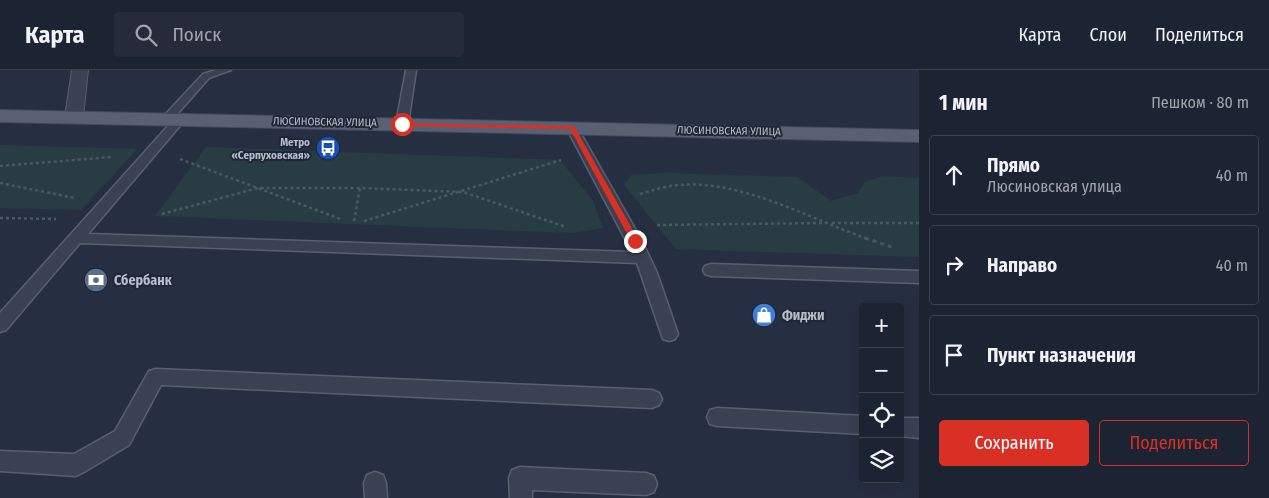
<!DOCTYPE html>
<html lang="ru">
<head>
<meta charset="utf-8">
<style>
  body { margin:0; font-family:"Fira Sans Condensed",sans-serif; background:#252b3a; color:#f1f3f6 }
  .controls { position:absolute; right:15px; bottom:15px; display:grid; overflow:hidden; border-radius:5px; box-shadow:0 5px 20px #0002 }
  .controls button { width:45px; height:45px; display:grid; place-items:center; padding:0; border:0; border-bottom:1px solid #3a404d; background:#1c2332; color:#f1f3f6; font:25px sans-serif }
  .stop { position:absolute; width:15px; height:15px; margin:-11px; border:4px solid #d93025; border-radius:50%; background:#fff }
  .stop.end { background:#d93025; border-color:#fff; box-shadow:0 1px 5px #0008 }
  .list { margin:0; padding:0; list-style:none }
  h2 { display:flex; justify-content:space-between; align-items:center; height:65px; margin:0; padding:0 20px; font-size:21px }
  h2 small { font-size:16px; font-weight:400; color:#a0a4ac }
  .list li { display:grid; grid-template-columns:32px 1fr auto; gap:15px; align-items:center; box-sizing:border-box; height:80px; margin:0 10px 10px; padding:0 10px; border:1px solid #3a404d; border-radius:5px }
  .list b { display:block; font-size:19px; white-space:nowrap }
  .list p { margin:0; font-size:16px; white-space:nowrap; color:#a0a4ac }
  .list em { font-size:16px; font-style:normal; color:#a0a4ac }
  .actions { display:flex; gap:10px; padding:15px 20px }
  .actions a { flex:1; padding:11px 0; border:1px solid #d93025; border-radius:5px; text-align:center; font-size:18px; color:#d93025 }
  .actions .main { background:#d93025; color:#fff }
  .icon { flex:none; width:28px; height:28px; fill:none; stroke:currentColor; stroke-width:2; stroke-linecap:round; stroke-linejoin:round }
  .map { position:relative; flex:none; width:919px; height:428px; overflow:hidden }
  header { display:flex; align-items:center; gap:30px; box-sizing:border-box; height:70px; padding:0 25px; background:#1c2332; border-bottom:1px solid #3a404d }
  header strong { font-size:24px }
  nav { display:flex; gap:28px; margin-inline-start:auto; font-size:18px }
  .search { width:350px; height:45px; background:#252b3a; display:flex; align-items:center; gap:12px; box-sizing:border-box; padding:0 18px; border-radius:5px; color:#a0a4ac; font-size:19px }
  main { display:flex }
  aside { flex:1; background:#1c2332 }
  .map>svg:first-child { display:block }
</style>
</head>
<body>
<header>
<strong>Карта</strong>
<div class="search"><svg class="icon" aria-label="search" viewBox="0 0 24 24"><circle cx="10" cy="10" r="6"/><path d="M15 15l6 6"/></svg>Поиск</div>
<nav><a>Карта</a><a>Слои</a><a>Поделиться</a></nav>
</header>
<main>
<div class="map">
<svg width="919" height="428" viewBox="0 0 919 428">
  <rect width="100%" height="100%" fill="#262f42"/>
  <g fill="#283d43">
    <polygon points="0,75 137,79 81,140 0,138"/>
    <polygon points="206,77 560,90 593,131 603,158 572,163 155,146"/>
    <polygon points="665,103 797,107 831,131 858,123 865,112 883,106 919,108 919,187 676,179 624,115 631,105"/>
  </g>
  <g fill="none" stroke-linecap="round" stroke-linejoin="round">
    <g stroke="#585f6f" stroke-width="3">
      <g id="lane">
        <polygon points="216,0 231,0 209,8 171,51 163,51 161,49 163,47 203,4"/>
        <polygon points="406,0 416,0 408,54 402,57 396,54"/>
        <polygon points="180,46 184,47 186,49 184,51 88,164 632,182 566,57 568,55 576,55 642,171 657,203 678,264 675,269 669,271 663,269 637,193 80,173 6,260 0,262 0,243 176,47"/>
        <polygon points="711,194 919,201 919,213 711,206 705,204 703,200 705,196"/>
        <polygon points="156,299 652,320 659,323 662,329 659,335 652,338 161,315 129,375 84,402 76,406 0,401 0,381 74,384 115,361 149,301"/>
        <polygon points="717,338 863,346 863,364 717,356 710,354 707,347 710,340"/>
        <polygon points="900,348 919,348 919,368 900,366"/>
        <polygon points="520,397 646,403 654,406 657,414 654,422 646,425 532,420 532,428 510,428 509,408 512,400"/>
        <polygon points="375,402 383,405 386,413 387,428 365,428 364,413 367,405"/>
      </g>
    </g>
    <g stroke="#585f6f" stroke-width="2">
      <polygon id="street" points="72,0 88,0 83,47 81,51 74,53 67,51 65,47"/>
    </g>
    <g stroke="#444a5b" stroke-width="2">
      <polygon id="primary" points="0,40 919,60 919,72 0,52"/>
    </g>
    <g stroke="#465a60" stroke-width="2.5" stroke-dasharray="3 3" stroke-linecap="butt">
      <polyline points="180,89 343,150"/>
      <polyline points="0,96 112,87"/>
      <polyline points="0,113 75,128"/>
      <path d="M640,124C650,121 660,118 670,116C736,106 807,148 868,169"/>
      <polyline points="162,144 258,118 360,118 463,122 566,157"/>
      <polyline points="0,148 56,149"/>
      <polyline points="354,151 360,118"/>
      <polyline points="364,151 561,90"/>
      <polyline points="832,153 919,153"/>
      <polyline points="657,155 826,153"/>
    </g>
    <polyline stroke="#465a60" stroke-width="3" stroke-dasharray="4 4" stroke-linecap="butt" points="865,168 892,177"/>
    <use href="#lane" fill="#3a4152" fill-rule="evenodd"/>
    <use href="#street" fill="#3a4152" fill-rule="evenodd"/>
    <use href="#primary" fill="#586072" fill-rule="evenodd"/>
  </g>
  <polygon fill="#d93025" points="400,53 574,56 639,171 635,174 631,171 570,59 402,56"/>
  <defs>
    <g id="bus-disc" transform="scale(1.25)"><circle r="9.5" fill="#1a4fb4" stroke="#1f2637"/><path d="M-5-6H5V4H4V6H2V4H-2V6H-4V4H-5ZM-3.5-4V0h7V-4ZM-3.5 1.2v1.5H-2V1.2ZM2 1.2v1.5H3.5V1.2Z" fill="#fff"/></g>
    <g id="bank-disc" transform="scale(1.25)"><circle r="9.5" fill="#5c6f8a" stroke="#1f2637"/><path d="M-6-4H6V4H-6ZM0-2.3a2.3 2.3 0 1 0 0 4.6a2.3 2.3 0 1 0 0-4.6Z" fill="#fff"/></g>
    <g id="shop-disc" transform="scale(1.25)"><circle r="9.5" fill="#3f7fe0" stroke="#1f2637"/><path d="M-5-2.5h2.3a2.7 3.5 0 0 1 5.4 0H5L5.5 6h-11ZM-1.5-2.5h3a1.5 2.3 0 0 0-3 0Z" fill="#fff"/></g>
  </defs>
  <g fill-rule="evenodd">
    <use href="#bus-disc" x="328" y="78"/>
    <use href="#bank-disc" x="96" y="210"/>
    <use href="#shop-disc" x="764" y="245"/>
  </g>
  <g text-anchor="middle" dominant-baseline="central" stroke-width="4" stroke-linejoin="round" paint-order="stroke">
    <g font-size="11" fill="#b7bdcc" stroke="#1f2637">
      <text transform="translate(325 52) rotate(1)">ЛЮСИНОВСКАЯ УЛИЦА</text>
      <text transform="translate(729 61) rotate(1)">ЛЮСИНОВСКАЯ УЛИЦА</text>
    </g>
    <g font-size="11" font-weight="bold" fill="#b7bdcc" stroke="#1f2637" text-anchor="end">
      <text x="310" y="72">Метро<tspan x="310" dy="13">«Серпуховская»</tspan></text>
    </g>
    <g font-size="14" font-weight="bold" fill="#b7bdcc" stroke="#1f2637" text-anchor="start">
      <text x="114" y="210">Сбербанк</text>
      <text x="782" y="245">Фиджи</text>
    </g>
  </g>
</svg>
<div class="controls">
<button>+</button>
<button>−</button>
<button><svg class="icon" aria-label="locate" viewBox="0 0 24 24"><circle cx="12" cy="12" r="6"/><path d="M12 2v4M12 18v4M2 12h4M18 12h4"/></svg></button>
<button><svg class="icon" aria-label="layers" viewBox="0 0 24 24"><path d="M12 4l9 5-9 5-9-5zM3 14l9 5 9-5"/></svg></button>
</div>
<div class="stop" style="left:402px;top:54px"></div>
<div class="stop end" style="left:635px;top:171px"></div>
</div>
<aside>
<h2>1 мин<small>Пешком · 80 m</small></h2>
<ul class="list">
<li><svg class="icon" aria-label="ahead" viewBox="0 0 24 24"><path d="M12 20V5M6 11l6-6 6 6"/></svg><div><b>Прямо</b><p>Люсиновская улица</p></div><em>40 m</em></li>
<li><svg class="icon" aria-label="right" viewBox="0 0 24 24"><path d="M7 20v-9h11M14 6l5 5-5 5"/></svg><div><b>Направо</b></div><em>40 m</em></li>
<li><svg class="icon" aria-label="arrive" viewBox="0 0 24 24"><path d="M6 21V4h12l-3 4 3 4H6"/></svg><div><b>Пункт назначения</b></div></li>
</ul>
<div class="actions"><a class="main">Сохранить</a><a>Поделиться</a></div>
</aside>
</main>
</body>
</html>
